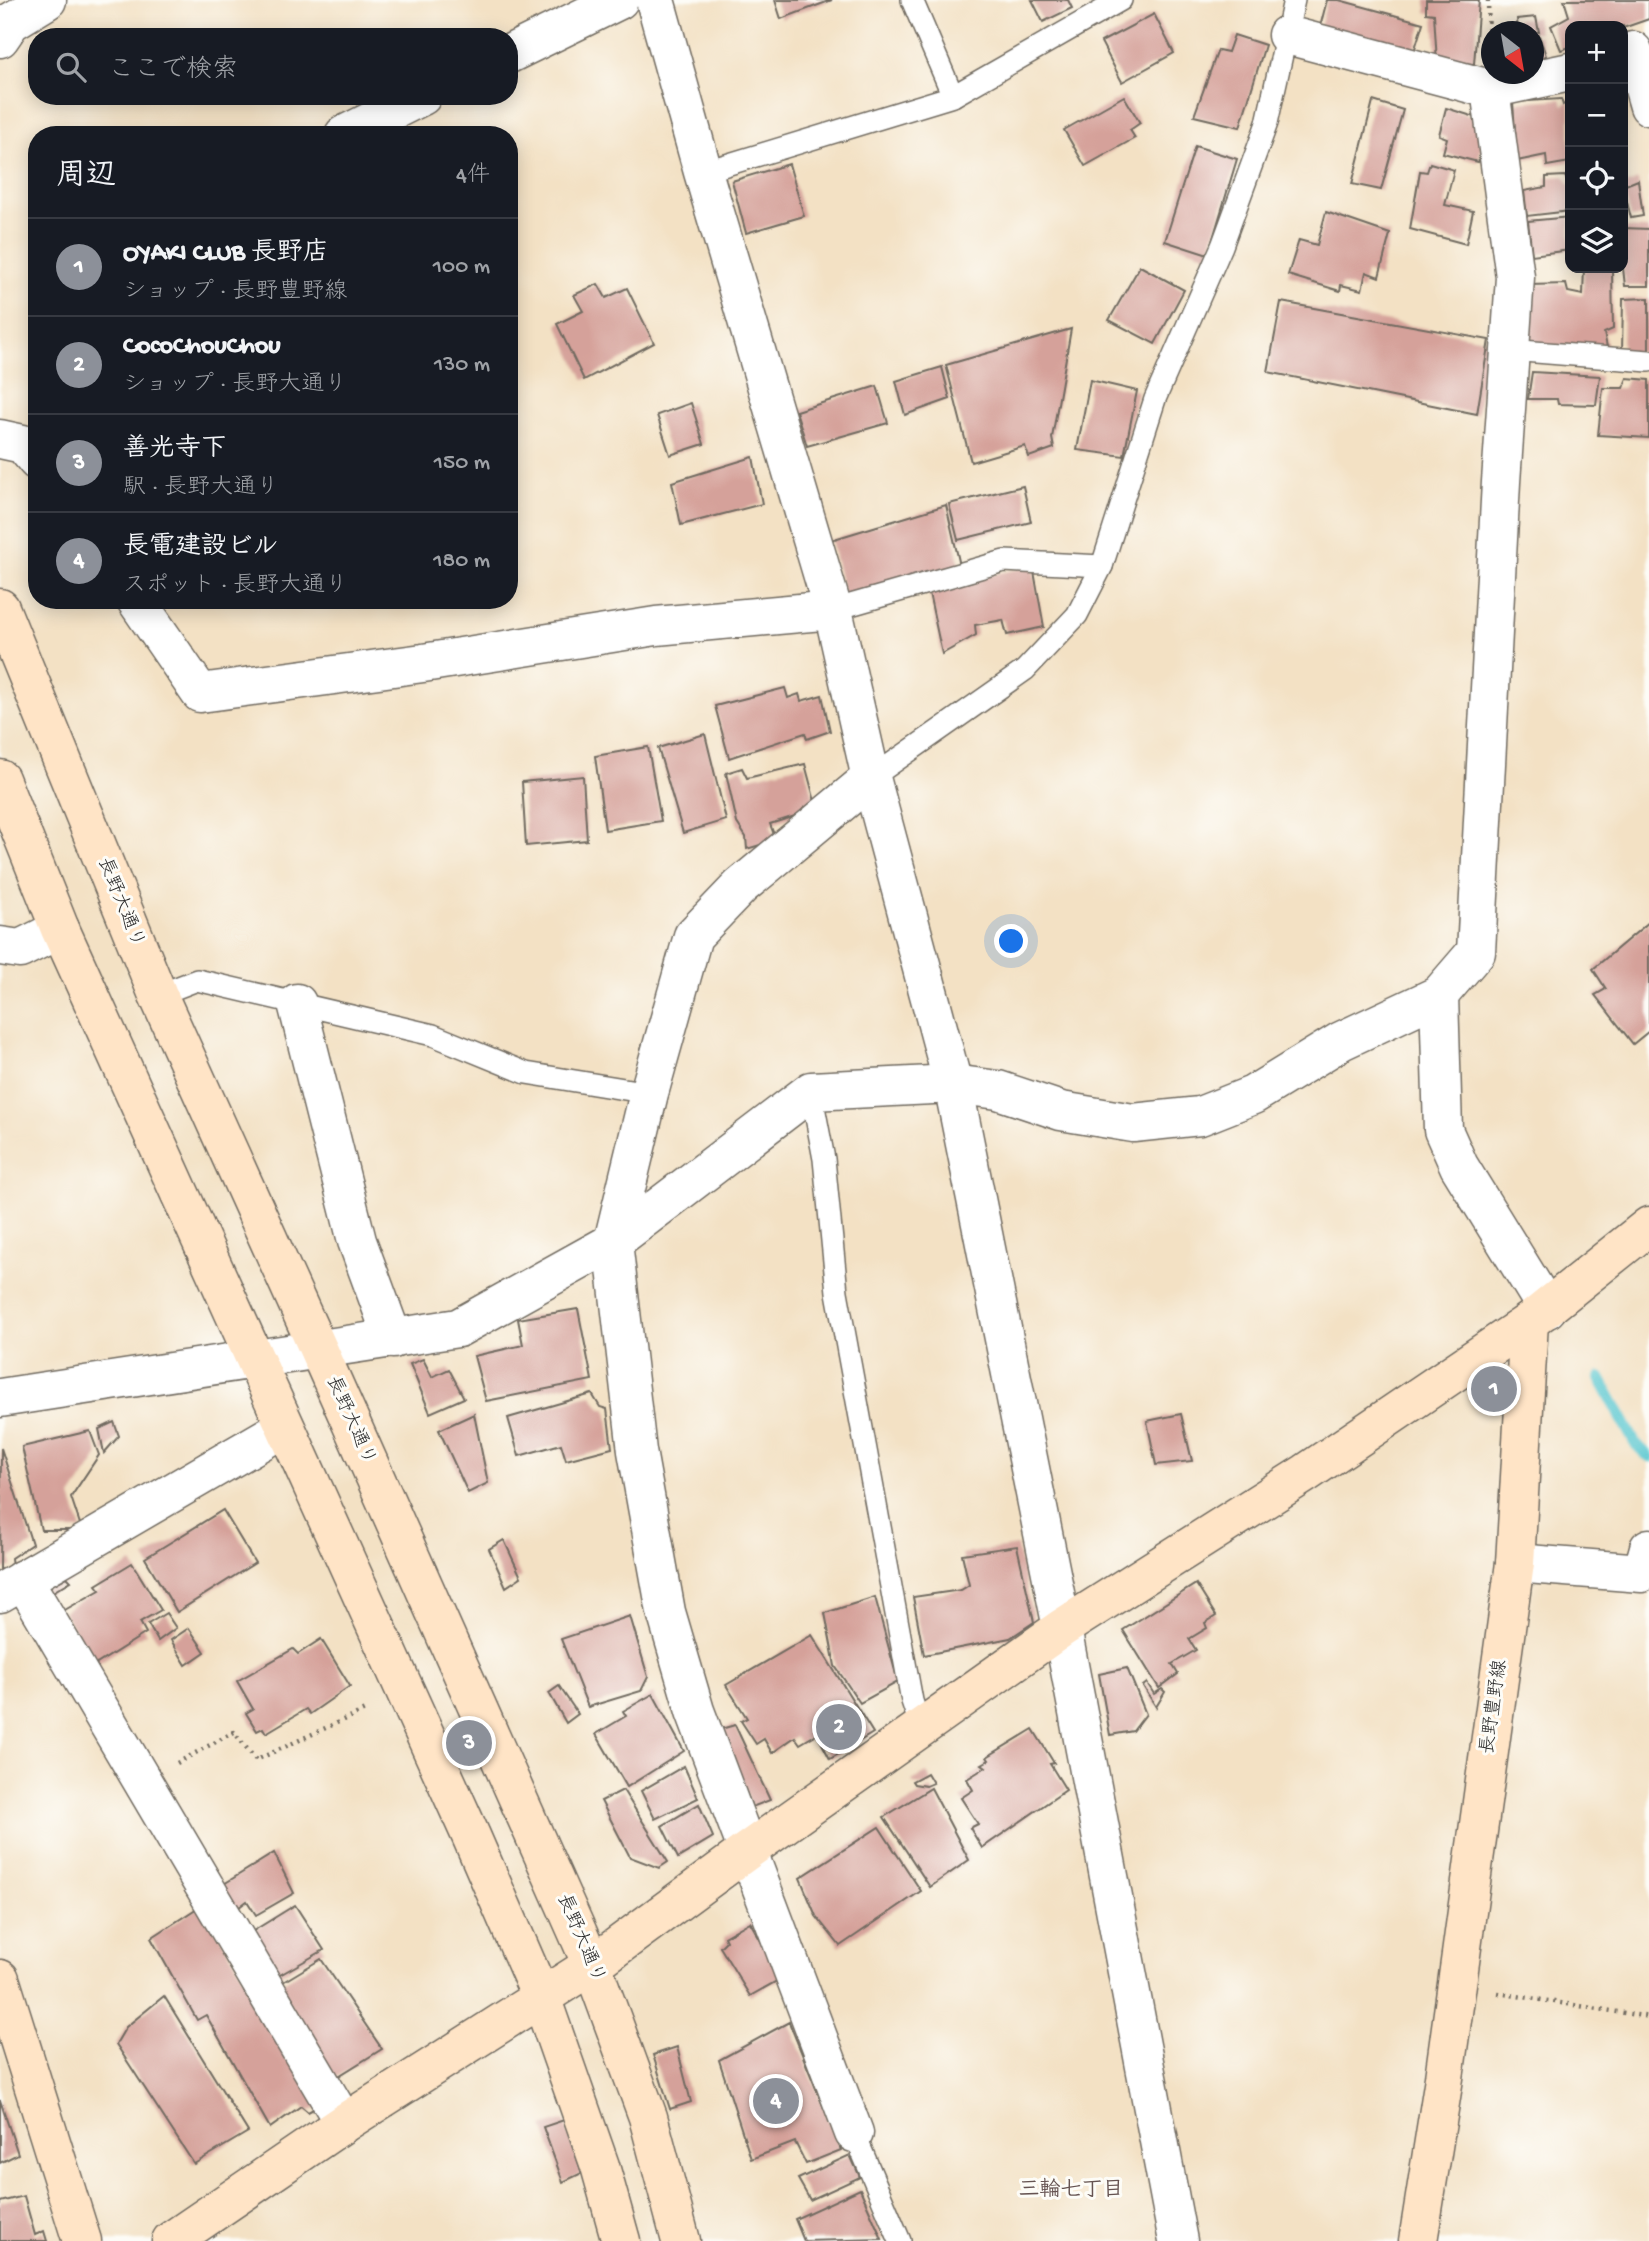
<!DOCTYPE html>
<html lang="ja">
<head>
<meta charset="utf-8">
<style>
  body { margin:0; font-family:"Gochi Hand","Klee One",sans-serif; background:#242831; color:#f1f3f6 }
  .controls { position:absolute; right:21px; top:21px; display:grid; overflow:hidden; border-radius:14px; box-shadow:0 4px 18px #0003 }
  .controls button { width:63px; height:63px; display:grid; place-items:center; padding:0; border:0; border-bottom:2px solid #363941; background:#171b24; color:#f1f3f6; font:35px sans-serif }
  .compass { position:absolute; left:1481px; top:21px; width:63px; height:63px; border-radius:50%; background:#171b24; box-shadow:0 4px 18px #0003; rotate:149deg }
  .you { position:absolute; left:1012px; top:942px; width:24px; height:24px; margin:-18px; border:5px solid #fff; border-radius:50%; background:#1a73e8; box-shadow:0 0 0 10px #1a73e833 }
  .badge { display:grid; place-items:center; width:46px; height:46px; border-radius:50%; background:#8c9099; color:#fff; font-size:23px; font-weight:700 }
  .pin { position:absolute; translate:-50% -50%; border:4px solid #fff; box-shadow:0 2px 7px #0006 }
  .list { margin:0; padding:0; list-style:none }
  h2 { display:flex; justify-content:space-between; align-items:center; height:91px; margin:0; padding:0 28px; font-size:30px }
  h2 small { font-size:23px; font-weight:400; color:#9ea1a6 }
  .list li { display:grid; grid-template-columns:46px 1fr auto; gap:21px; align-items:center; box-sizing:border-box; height:98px; padding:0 28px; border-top:2px solid #363941 }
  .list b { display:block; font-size:26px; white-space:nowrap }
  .list p { margin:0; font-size:23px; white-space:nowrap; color:#9ea1a6 }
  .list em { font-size:23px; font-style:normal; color:#9ea1a6 }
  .icon { flex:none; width:38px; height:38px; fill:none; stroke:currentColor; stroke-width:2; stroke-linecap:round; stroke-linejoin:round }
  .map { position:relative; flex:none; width:1649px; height:2241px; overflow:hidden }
  .search { position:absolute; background:#171b24; box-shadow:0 4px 18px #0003; left:28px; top:28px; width:490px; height:77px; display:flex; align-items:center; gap:18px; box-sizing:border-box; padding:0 24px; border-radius:28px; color:#9ea1a6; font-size:26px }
  .panel { position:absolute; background:#171b24; box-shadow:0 4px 18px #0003; left:28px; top:126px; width:490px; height:483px; border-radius:28px }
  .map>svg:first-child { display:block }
</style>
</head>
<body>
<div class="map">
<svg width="1649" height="2241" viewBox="0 0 1649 2241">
  <rect width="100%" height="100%" fill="#fdfcf7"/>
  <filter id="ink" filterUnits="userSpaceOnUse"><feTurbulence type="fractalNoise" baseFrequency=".0143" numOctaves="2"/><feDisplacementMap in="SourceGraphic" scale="14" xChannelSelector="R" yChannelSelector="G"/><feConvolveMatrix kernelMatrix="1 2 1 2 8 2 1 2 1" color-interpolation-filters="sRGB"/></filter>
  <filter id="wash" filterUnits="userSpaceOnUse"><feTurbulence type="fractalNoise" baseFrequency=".00686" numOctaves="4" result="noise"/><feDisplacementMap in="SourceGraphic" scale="28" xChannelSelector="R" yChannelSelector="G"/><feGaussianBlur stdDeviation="1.57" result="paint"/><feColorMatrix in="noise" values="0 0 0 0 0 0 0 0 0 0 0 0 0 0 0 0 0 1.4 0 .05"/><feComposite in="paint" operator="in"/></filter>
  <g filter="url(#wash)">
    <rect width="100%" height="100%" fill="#f3e1c4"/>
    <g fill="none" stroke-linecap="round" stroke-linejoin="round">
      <polyline stroke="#5ac7d0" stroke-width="12" points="1600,1378 1635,1443 1649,1457"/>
    </g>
    <g id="blocks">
      <g fill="#d5a19a">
        <polygon points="775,0 832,0 781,19"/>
        <polygon points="1032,0 1068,0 1072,8 1043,22"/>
        <polygon points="1327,0 1339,0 1423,23 1412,58 1319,31"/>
        <polygon points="1426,0 1479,0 1474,64 1437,62 1434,14 1426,13"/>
        <polygon points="1564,0 1649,0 1649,19 1623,28 1623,26 1570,26 1570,47 1561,50 1551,26 1569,16"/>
        <polygon points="1154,14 1174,53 1122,82 1101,42"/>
        <polygon points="1536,17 1539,32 1518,32 1517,19"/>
        <polygon points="1234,35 1265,45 1240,127 1194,116 1218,50 1228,52"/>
        <polygon points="1539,35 1546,56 1536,60 1534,37"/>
        <polygon points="1124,96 1140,123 1130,130 1135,138 1085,166 1064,130"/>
        <polygon points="1561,99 1563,105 1570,101 1570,162 1547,166 1546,155 1517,161 1513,102"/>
        <polygon points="1373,101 1403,110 1381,190 1352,184"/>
        <polygon points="1446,108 1488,121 1478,162 1443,153 1447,138 1439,135"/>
        <polygon points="1195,146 1237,159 1208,255 1165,241"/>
        <polygon points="1430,163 1454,170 1445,205 1473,211 1466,244 1410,229 1420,171 1427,172"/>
        <polygon points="789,164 804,216 746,233 732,181"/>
        <polygon points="1565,176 1570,187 1570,211 1527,216 1524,191 1546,187 1546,177"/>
        <polygon points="1638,180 1643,216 1631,218 1623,186"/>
        <polygon points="1326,212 1390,234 1379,277 1366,272 1362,290 1341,285 1340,291 1288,275 1299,240 1317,245"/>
        <polygon points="1570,217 1570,250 1532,255 1528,221"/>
        <polygon points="1623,228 1649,229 1649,286 1625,286 1623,268"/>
        <polygon points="1140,266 1184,290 1155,344 1109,320"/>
        <polygon points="1584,268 1612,268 1613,329 1604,333 1607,347 1527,346 1529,285 1566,284 1568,292 1583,295"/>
        <polygon points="598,284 606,298 627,288 654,343 584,380 557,324 583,311 574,295"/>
        <polygon points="1649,298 1649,352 1622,353 1623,299"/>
        <polygon points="1281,302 1489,340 1477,414 1268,372"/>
        <polygon points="1071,329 1052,438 1054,448 1029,457 1025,446 971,462 946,365"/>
        <polygon points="942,367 950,399 905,415 896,381"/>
        <polygon points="1532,372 1600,376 1596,405 1558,404 1557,399 1528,399"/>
        <polygon points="1627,378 1649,380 1649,438 1598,435 1603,388 1623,388"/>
        <polygon points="1090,380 1137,391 1124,456 1077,450"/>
        <polygon points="877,386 888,423 807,446 796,411"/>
        <polygon points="691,403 704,444 670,455 657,415"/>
        <polygon points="753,457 762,504 681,525 672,482"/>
        <polygon points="1023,486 1031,522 958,540 949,504"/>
        <polygon points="946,505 961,570 845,601 831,540"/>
        <polygon points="1033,566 1044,627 1007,635 1003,620 975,625 976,635 942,654 928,588"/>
        <polygon points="785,688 788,698 799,694 801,701 822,695 830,731 807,739 805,733 729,758 715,706"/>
        <polygon points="705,734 726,820 683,833 658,748"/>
        <polygon points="648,747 661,821 605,830 595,756"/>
        <polygon points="805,764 817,809 770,824 776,840 747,849 746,837 737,823 726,773 742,768 747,778"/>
        <polygon points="583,776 587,840 526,846 522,782"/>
        <polygon points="1649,922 1649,1031 1633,1044 1595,995 1606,989 1593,969"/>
        <polygon points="578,1309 592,1380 486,1401 474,1356 523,1345 518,1319"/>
        <polygon points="423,1359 432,1377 449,1369 464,1398 430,1413 410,1364"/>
        <polygon points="592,1394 600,1407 607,1409 612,1448 566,1460 561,1444 519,1456 508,1418"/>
        <polygon points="474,1414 488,1483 468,1493 439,1430"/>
        <polygon points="1181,1414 1192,1461 1156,1465 1147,1421"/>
        <polygon points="114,1422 119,1436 104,1453 99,1429"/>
        <polygon points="90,1431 99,1455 71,1497 82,1530 41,1530 22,1447"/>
        <polygon points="1,1448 32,1544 11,1558 12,1566 0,1570"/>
        <polygon points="223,1510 255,1563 177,1612 145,1558"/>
        <polygon points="504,1540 521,1577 506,1587 489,1549"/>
        <polygon points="1017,1546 1034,1622 1010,1638 924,1655 913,1597 961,1590 969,1585 962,1554"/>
        <polygon points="132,1563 161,1610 140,1622 146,1633 95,1665 63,1611 100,1590 96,1585"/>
        <polygon points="67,1577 71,1581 46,1596 41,1591"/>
        <polygon points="1196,1584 1216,1616 1205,1623 1207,1628 1189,1639 1196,1650 1172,1664 1178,1674 1159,1688 1123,1630"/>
        <polygon points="875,1597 898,1682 860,1703 835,1666 825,1613"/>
        <polygon points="166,1613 176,1628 158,1641 148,1624"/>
        <polygon points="630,1616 648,1677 641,1691 588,1707 561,1639"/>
        <polygon points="189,1628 205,1652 186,1665 171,1640"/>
        <polygon points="812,1635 873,1733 830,1759 817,1734 800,1744 795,1737 772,1753 764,1739 756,1744 741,1721 747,1718 726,1685"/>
        <polygon points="321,1639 350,1686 310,1714 306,1709 266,1733 263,1728 257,1731 246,1713 253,1709 237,1681 293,1649 298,1654"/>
        <polygon points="1127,1668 1146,1714 1133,1731 1110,1735 1099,1674"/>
        <polygon points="1147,1683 1154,1694 1162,1689 1165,1692 1156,1707 1143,1686"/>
        <polygon points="559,1686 578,1714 566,1723 549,1693"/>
        <polygon points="653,1694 684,1751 627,1787 596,1734 626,1716 623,1711"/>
        <polygon points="735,1725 770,1800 752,1807 721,1729"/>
        <polygon points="1033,1729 1054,1763 1050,1764 1066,1790 982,1848 970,1828 978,1824 961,1798 973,1790 967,1779 986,1767 982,1764 989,1760 987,1757"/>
        <polygon points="684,1766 698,1798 655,1819 641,1791"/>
        <polygon points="927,1773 933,1783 926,1786 914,1784 912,1781"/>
        <polygon points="931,1788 969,1860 930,1887 884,1817"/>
        <polygon points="623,1790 668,1862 659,1868 630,1857 601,1801"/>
        <polygon points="699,1804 713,1837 678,1858 662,1826"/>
        <polygon points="879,1827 921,1891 840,1946 816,1916 800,1878"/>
        <polygon points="274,1853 294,1893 256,1915 247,1901 234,1911 219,1887"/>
        <polygon points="202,1905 319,2106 308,2112 301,2106 270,2128 206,2015 197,2020 151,1938"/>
        <polygon points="295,1905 324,1950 271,1980 245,1936"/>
        <polygon points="750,1922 782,1978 750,1996 720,1947 726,1941 724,1937"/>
        <polygon points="321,1959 382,2049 332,2080 278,1985"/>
        <polygon points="164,1996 248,2132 194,2164 116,2044 126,2027"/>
        <polygon points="789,2022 841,2150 806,2164 795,2142 751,2159 719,2060"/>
        <polygon points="677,2047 691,2102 670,2109 653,2055"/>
        <polygon points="0,2100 18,2154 0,2163"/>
        <polygon points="564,2120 582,2173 563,2182 543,2127"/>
        <polygon points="850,2155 860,2177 810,2200 798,2179"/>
        <polygon points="860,2189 882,2239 804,2241 795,2219"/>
        <polygon points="24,2196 35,2235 44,2231 47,2241 0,2241 0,2202"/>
      </g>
    </g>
  </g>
  <g filter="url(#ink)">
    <use href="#blocks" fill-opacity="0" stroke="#716b61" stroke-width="2"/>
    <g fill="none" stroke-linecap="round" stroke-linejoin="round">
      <g stroke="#716b61" stroke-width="24">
        <g id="lane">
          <polyline points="912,0 953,96"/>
          <polyline points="703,172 953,96 1121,0"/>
          <polyline points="1510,350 1649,361"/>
          <polyline points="833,610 1004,561 1102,566"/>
          <polyline points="871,778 1025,670 1077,615 1102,566 1155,399 1222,246 1267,123 1294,0"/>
          <polyline points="158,995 197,980 433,1035 526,1073 649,1093"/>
          <polyline points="811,1091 824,1159 837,1292 912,1701 921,1728"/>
          <polyline points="854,2133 900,2241"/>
        </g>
      </g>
      <g stroke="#716b61" stroke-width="41">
        <g id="street">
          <polyline points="655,0 703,172 833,610 871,778 953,1084 1062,1628 1178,2241"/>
          <polyline points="1287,35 1490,89"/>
          <polyline points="0,38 11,22 47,0"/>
          <polyline points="1633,51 1649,106"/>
          <polyline points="509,54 619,0"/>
          <polyline points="344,135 422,96"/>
          <polyline points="0,439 23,444 37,461"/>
          <polyline points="136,600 200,693 423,663 656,626 833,610"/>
          <polyline points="0,946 20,949 60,929"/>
          <polyline points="1439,995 1443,1130 1459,1166 1547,1309"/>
          <polyline points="297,1003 357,1241 393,1339"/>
          <polyline points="0,1398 458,1328 613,1242 811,1091 953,1084 998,1090 1061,1111 1133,1123 1200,1116 1253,1095 1341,1041 1439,995 1476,952 1501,482 1515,277 1490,89 1570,72"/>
          <polyline points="1515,1563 1642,1573 1649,1548"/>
          <polyline points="23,1579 344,2123"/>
          <polyline points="0,1593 285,1427"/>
          <polyline points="854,2133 695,1711 666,1612 637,1451 613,1242 649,1093 693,936 741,886 871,778"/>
        </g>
      </g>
      <g stroke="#716b61" stroke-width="41">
        <g id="secondary">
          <polyline points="0,608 158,995 319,1351 592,1965 648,2117 681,2241"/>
          <polyline points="0,779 60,929 471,1836 541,1997 600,2166 621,2241"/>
          <polyline points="0,1979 82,2241"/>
          <polyline points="171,2241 344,2123 592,1965 747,1851 1062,1628 1306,1473 1529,1322"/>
          <polyline points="1418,2241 1444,2078 1515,1563 1529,1322 1649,1226"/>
        </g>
      </g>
      <g stroke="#716b61" stroke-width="4.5" stroke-dasharray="2 5" stroke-linecap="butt">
        <polyline points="1488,0 1489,48"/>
        <polyline points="177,1763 234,1732 256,1760 367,1709"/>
        <polyline points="1498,1993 1649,2017"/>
      </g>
      <use href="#lane" stroke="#fff" stroke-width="21"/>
      <use href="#street" stroke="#fff" stroke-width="38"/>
      <use href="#secondary" stroke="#ffe4c6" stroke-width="38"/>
    </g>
  </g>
  <g text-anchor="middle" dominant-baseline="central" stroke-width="6" stroke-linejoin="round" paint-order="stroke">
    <g font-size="19" fill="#2b2b2b" stroke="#fdfcf7">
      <text transform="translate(120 903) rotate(68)">長野大通り</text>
      <text transform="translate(350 1421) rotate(66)">長野大通り</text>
      <text transform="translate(1495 1707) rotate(-82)">長野豊野線</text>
      <text transform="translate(580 1939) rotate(67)">長野大通り</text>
    </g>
    <g font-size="21" font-weight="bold" fill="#665452" stroke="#fdfcf7">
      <text x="1071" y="2191">三輪七丁目</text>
    </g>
  </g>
</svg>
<div class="controls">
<button>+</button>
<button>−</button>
<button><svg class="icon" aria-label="locate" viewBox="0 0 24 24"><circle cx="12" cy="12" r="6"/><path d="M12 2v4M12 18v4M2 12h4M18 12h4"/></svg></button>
<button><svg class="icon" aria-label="layers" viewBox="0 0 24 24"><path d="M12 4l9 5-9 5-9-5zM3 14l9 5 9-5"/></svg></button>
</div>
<svg class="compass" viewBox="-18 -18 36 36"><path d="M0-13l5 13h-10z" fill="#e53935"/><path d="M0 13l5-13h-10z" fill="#9ea1a6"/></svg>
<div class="you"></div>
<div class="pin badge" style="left:1494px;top:1389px">1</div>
<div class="pin badge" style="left:839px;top:1727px">2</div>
<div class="pin badge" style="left:469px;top:1743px">3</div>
<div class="pin badge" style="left:776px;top:2101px">4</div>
<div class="search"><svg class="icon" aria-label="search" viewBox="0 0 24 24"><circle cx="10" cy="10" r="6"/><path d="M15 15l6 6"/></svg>ここで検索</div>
<section class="panel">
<h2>周辺<small>4件</small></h2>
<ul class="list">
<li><span class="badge">1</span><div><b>OYAKI CLUB 長野店</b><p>ショップ · 長野豊野線</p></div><em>100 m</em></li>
<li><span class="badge">2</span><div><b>CocoChouChou</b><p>ショップ · 長野大通り</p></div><em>130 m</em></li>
<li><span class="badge">3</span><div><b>善光寺下</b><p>駅 · 長野大通り</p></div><em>150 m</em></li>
<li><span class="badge">4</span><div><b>長電建設ビル</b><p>スポット · 長野大通り</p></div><em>180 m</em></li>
</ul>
</section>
</div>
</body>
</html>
